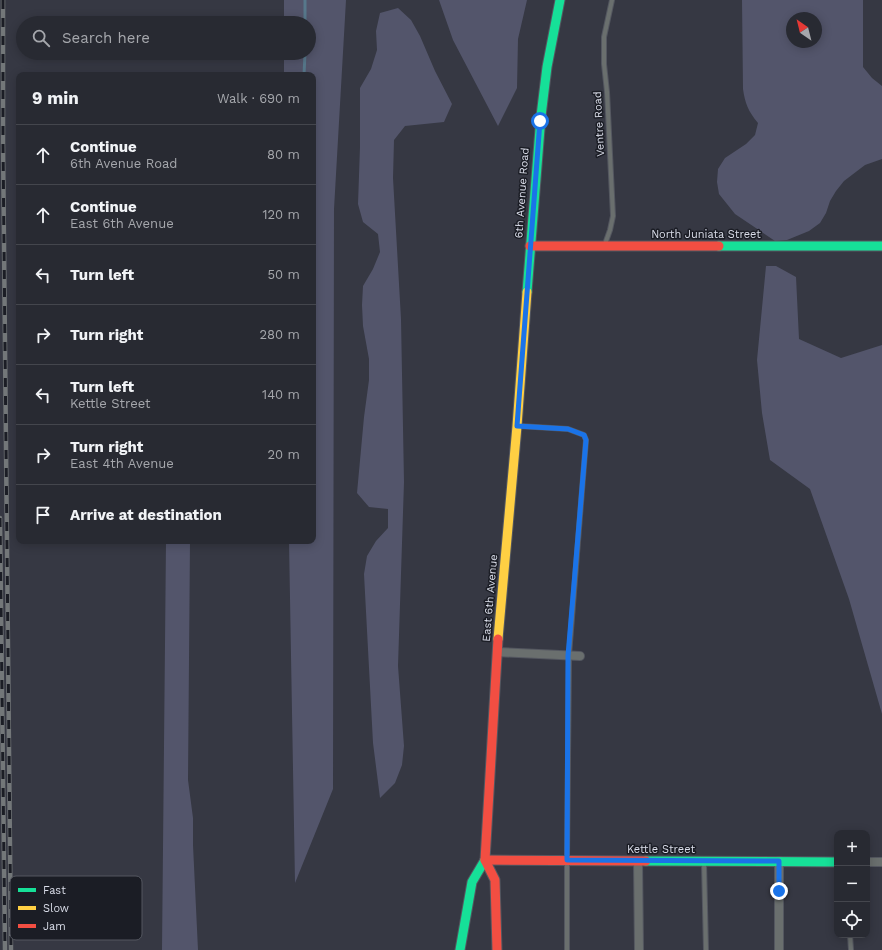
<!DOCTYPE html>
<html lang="en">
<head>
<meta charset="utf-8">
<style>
  body { margin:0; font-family:"Work Sans",sans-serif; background:#34363e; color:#f1f3f6 }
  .controls { position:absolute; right:12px; bottom:12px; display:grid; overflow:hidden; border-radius:8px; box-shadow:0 2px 10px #0003 }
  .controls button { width:36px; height:36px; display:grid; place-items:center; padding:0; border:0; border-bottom:1px solid #44464d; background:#282a32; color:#f1f3f6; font:20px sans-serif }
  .compass { position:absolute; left:786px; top:12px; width:36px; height:36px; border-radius:50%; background:#282a32; box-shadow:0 2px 10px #0003; rotate:325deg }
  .stop { position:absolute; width:12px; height:12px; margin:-9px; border:3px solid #1a73e8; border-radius:50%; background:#fff }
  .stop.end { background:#1a73e8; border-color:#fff; box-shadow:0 1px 4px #0008 }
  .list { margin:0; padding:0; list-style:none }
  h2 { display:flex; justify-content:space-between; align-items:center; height:52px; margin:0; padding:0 16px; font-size:17px }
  h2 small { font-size:13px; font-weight:400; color:#a5a7ac }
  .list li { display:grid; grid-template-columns:26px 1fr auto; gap:12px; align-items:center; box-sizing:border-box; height:60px; padding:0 16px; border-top:1px solid #44464d }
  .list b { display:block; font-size:15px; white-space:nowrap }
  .list p { margin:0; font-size:13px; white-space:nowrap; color:#a5a7ac }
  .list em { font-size:13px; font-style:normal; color:#a5a7ac }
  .icon { flex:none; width:22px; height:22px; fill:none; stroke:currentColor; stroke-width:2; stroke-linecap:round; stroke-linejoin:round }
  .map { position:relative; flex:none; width:882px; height:950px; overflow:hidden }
  .search { position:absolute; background:#282a32; box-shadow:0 2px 10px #0003; left:16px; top:16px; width:300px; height:44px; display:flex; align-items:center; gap:10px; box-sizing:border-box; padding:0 14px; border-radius:22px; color:#a5a7ac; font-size:15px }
  .panel { position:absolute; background:#282a32; box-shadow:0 2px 10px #0003; left:16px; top:72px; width:300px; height:472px; border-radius:8px }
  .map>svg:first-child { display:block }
</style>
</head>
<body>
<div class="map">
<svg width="882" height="950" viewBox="0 0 882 950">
  <rect width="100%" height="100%" fill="#363843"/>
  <g fill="#53556b" fill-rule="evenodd">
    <polygon points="284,0 346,0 334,209 333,789 295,883 289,541 313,541 313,75 284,75 284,53 309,53 309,23 284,23"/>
    <polygon points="439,0 527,0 518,39 517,88 498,126 453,40"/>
    <path d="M742,0H863V67L872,78L882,86V159L865,165L844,181L836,191L830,201L826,213L820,223L809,231L787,240L775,241L735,214L719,194L717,182L718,169L725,158L746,144L755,135L758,123C748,111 745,103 743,89ZM792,18H816V42H792Z"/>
    <polygon points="398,8 411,20 420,36 435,71 452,104 444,122 405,126 394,140 393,178 401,319 404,482 398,666 404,746 402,765 395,783 380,798 373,743 364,574 367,556 376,541 388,528 388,509 369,507 357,493 364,417 369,380 369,359 363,326 362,305 363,286 373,269 380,252 378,234 363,222 358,204 360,147 360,88 371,69 377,50 376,31 380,13"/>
    <polygon points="766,266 776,266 796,277 799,339 841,358 882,345 882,714 849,599 810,489 770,460 762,413 757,360"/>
    <polygon points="166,541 190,541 188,780 193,818 193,845 198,950 162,950"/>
  </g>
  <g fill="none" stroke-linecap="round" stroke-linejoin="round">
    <g stroke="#57788b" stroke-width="3">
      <polyline points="305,23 305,0"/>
      <polyline points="304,75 305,53"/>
    </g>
    <g stroke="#545760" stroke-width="6">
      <g id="lane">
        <polyline points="605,244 610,230 613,216 607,92 604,64 604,37 612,0"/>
        <polyline points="519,426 568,429 584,435 586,440 569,655 567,860 567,950"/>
        <polyline points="704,863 706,950"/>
        <polyline points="850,935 851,950"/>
      </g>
    </g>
    <g stroke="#545760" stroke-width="10">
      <g id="street">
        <polyline points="497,652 580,656"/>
        <polyline points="638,861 639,950"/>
        <polyline points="779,861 779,950"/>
        <polyline points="867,862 882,862"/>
      </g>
    </g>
    <g stroke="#545760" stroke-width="11">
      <g id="fast">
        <polyline points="719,246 882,246"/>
        <polyline points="527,292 541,116 547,67 560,0"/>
        <polyline points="646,861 837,862"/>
        <polyline points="460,950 472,882 485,860"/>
      </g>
    </g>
    <g stroke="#545760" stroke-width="11">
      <polyline id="slow" points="498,639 517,426 527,292"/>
    </g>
    <g stroke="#545760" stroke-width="11">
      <g id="jam">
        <polyline points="530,246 719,246"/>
        <polyline points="485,860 646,861"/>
        <polyline points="497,950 495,880 485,860 498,639"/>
      </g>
    </g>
    <use href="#lane" stroke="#6a6f6e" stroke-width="4"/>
    <use href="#street" stroke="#6a6f6e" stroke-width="8"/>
    <use href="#fast" stroke="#16e098" stroke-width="9"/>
    <use href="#slow" stroke="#ffcf43" stroke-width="9"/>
    <use href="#jam" stroke="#f24e42" stroke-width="9"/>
    <g stroke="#737779" stroke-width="4.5">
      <g id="rail">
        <polyline points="3,0 3,143 11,950"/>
        <polyline points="0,518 5,950"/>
      </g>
    </g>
    <use href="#rail" stroke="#1b1d25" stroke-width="3" stroke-dasharray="9" stroke-linecap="butt"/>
  </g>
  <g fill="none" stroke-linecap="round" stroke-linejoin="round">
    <polyline stroke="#1a73e8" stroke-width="5" points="540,121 517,426 568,429 584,435 586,440 568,656 567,860 779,861 779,891"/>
  </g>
  <g text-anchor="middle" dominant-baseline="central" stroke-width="3" stroke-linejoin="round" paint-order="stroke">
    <g font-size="11" fill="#dadde9" stroke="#1b1d25">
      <text transform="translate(599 124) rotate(-93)">Ventre Road</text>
      <text transform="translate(522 193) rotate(-86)">6th Avenue Road</text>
      <text x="706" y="234">North Juniata Street</text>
      <text transform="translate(490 598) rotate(-85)">East 6th Avenue</text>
      <text x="661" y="849">Kettle Street</text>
    </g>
  </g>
  <rect x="10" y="876" width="132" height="64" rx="6" fill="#1b1d25" stroke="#545760" stroke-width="1"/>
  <rect x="18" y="888" width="18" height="4" fill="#16e098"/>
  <rect x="18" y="906" width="18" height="4" fill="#ffcf43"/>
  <rect x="18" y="924" width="18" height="4" fill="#f24e42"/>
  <g font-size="11" fill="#dadde9">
    <text x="43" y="894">Fast</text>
    <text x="43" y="912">Slow</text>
    <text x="43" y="930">Jam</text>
  </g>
</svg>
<div class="controls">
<button>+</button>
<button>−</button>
<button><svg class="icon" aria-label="locate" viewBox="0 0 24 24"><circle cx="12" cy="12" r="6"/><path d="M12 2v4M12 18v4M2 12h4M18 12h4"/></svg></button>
</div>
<svg class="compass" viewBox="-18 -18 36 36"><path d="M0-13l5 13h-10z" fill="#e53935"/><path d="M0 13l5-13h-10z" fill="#a5a7ac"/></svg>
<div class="stop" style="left:540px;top:121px"></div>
<div class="stop end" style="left:779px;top:891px"></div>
<div class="search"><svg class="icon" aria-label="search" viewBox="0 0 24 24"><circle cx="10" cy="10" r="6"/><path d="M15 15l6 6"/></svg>Search here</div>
<section class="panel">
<h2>9 min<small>Walk · 690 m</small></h2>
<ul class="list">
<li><svg class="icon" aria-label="ahead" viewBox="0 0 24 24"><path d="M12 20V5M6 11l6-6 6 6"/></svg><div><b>Continue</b><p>6th Avenue Road</p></div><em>80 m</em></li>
<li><svg class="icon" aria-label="ahead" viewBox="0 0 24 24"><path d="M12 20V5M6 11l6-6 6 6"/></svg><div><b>Continue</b><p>East 6th Avenue</p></div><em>120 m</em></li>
<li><svg class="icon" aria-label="left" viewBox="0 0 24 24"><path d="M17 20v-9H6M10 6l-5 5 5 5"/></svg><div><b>Turn left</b></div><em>50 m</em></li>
<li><svg class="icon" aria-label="right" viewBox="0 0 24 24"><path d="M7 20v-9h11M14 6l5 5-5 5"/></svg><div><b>Turn right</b></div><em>280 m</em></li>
<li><svg class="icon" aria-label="left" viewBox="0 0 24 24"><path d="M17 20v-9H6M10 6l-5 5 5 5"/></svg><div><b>Turn left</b><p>Kettle Street</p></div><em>140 m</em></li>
<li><svg class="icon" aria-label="right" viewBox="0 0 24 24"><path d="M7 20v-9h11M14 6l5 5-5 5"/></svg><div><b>Turn right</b><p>East 4th Avenue</p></div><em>20 m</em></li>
<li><svg class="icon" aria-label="arrive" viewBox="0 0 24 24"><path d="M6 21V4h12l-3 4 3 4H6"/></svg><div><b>Arrive at destination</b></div></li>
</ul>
</section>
</div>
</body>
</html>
